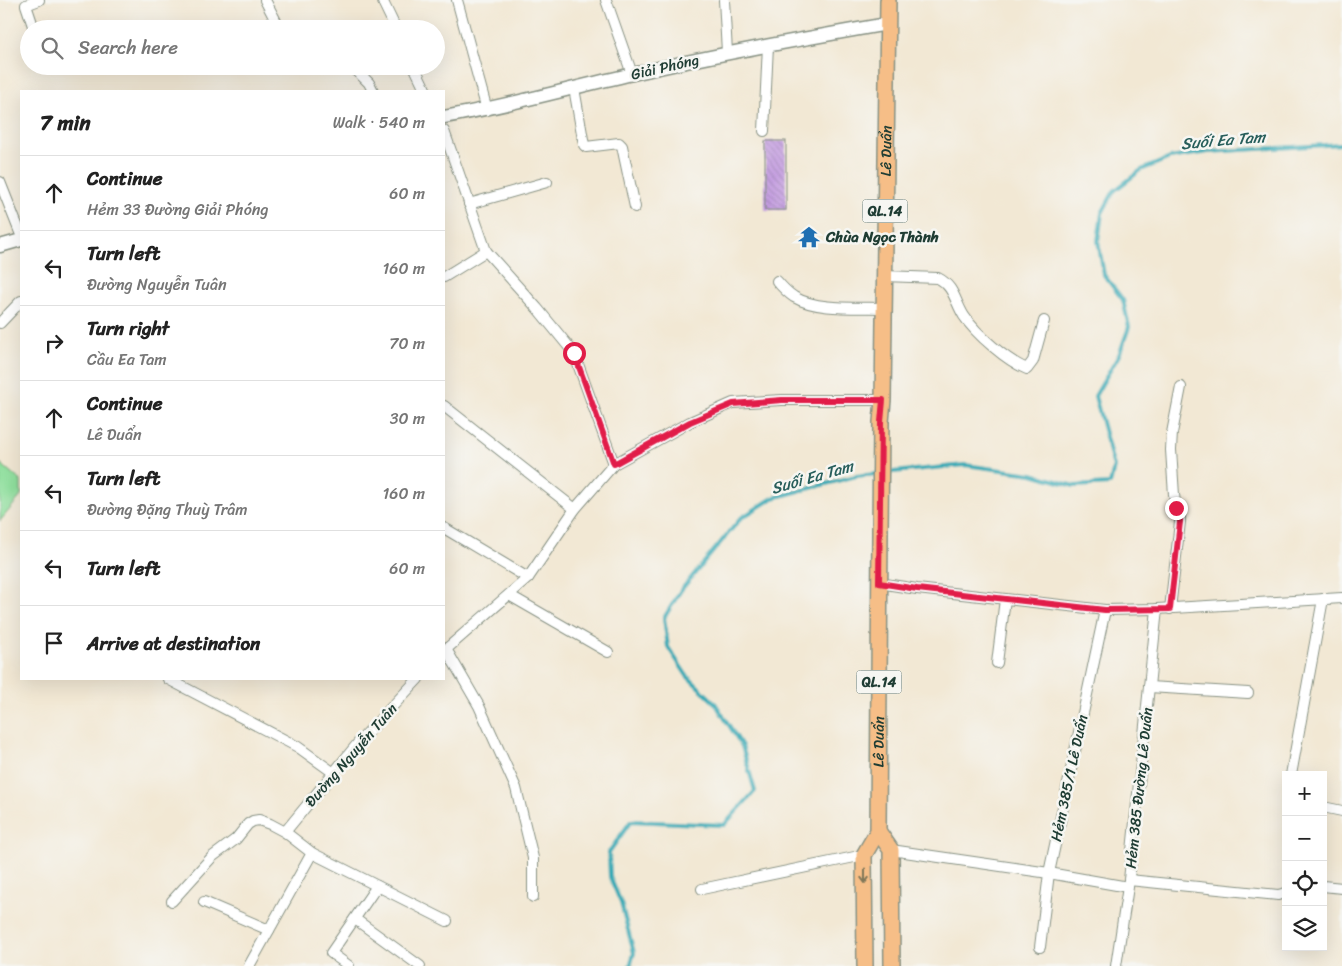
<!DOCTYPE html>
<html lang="en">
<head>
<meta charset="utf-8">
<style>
  body { margin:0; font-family:Sriracha,sans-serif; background:#f2f2f2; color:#222 }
  .controls { position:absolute; right:15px; bottom:15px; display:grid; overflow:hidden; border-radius:0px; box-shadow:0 5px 20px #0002 }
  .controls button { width:45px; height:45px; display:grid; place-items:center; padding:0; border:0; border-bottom:1px solid #e0e0e0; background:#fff; color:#222; font:25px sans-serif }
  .stop { position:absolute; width:15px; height:15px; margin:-11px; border:4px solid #e11d48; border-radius:50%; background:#fff }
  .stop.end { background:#e11d48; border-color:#fff; box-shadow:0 1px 5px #0008 }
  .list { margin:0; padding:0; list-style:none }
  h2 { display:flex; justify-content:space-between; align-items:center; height:65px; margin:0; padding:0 20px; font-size:21px }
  h2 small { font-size:16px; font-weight:400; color:#767676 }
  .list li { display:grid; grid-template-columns:32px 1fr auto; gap:15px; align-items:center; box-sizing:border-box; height:75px; padding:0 20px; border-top:1px solid #e0e0e0 }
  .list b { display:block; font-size:19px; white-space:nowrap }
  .list p { margin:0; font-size:16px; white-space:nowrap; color:#767676 }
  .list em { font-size:16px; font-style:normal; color:#767676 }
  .icon { flex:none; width:28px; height:28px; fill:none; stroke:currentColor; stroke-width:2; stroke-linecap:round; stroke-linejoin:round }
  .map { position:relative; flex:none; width:1342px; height:966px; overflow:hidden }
  .search { position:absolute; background:#fff; box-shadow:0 5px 20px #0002; left:20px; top:20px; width:425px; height:55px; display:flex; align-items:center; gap:12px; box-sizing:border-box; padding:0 18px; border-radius:28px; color:#767676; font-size:19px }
  .panel { position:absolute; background:#fff; box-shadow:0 5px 20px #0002; left:20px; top:90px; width:425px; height:590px; border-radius:0px }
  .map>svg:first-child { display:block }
</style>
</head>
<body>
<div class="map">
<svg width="1342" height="966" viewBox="0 0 1342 966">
  <defs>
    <pattern id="building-back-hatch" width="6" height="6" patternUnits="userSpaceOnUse" patternTransform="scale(1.25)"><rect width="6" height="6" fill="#c299e0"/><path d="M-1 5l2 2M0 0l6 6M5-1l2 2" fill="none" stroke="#9d7eb6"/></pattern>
  </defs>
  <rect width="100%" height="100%" fill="#f6f6f2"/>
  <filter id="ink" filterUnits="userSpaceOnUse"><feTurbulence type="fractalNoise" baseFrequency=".02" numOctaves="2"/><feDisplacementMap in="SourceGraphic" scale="10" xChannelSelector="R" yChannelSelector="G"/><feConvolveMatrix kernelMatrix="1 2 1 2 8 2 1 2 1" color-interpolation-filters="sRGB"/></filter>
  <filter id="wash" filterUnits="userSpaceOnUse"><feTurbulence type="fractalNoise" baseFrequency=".0096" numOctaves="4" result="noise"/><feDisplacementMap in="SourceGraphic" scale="20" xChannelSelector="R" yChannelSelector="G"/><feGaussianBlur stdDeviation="1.12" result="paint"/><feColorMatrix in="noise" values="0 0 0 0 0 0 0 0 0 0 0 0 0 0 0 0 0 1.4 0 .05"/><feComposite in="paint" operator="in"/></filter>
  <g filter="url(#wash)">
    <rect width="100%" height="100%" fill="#f2e8d4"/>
    <polygon fill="#90e09e" stroke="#588e69" points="0,463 21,481 21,496 0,521"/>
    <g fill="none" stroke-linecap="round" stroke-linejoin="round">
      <g stroke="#3aaab6" stroke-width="4">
        <polyline points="883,473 965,465 1032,474 1074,486 1110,484 1114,467 1095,396 1119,355 1129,327 1123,300 1104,275 1098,241 1102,213 1114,191 1141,170 1170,158 1208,152 1342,144"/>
        <polyline points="630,966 634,953 621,903 610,877 609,852 631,821 724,825 755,791 742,746 715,703 687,676 668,647 664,618 681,590 741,518 773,498 856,476 877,474"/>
      </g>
    </g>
    <g id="blocks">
      <rect fill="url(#building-back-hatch)" x="765" y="141" width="21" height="69"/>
    </g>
  </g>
  <g filter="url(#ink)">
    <use href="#blocks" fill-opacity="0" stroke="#889284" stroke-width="1"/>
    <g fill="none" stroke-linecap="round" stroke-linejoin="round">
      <g stroke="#889284" stroke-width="12">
        <g id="minor">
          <polyline points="265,0 280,29"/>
          <polyline points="457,0 487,110"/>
          <polyline points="606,0 632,74"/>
          <polyline points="724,0 727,52"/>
          <polyline points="383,2 396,29"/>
          <polyline points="34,29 26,5 39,0"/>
          <polyline points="352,66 369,83 373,91"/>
          <polyline points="414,66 426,91"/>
          <polyline points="574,88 584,145 586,147 619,143 622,146 635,207"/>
          <polyline points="444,131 486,251 537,308 574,353 614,464"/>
          <polyline points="764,131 768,45"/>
          <polyline points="0,182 21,235"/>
          <polyline points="469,204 547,182"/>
          <path d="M884,276L938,278C954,286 955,302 964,316C976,334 1007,361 1027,369L1033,361L1044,321"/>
          <polyline points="444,277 486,251"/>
          <path d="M777,281C782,287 788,293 794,297C818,311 857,307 884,308"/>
          <polyline points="0,323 21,301"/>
          <polyline points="444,406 575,509"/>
          <polyline points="444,528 528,578"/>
          <polyline points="879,583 917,589 1105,610 1157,609 1342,598"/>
          <polyline points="509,595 608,652"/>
          <polyline points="1170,609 1180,522 1180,515 1176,508 1174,495 1171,450 1172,433 1181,387"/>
          <polyline points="446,649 479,706 516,788 533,858 533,897"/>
          <polyline points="444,651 528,578 575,509 614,464 690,422 733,403 782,400 883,400"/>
          <polyline points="997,663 1005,599"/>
          <polyline points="168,679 298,747 334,773"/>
          <polyline points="1149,687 1248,693"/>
          <polyline points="1291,775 1323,599"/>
          <polyline points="1323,807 1342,811"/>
          <polyline points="285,832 359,742 418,679"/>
          <polyline points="891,850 1049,873 1128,887"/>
          <polyline points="1129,880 1278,895 1286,893"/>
          <polyline points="1323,886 1342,888"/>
          <polyline points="702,889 864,855"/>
          <polyline points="172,901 212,857 236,839 248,824 253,821 259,820 270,824 285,832 312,853 447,921"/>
          <polyline points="204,902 269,930"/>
          <polyline points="355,919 420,966"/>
          <polyline points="1040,947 1049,873 1105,610"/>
          <polyline points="249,966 312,853"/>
          <polyline points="349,966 331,953 377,886"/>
          <polyline points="1116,966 1129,880 1157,609"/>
        </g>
      </g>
      <g stroke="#889284" stroke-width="15">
        <g id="tertiary">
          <path d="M444,117C508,106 570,88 633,74C717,54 802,39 887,24"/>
          <polyline points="0,246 21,240"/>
        </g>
      </g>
      <g stroke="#889284" stroke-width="18">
        <g id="primary">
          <polyline points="878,831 891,850 892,966"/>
          <path id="s1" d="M865,966L864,855L878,831L880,533L881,422L883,400L888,0"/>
        </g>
      </g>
      <use href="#minor" stroke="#fff" stroke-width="10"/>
      <use href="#tertiary" stroke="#fff" stroke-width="12"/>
      <use href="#primary" stroke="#f6be87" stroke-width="15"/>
    </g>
    <defs><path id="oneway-shaft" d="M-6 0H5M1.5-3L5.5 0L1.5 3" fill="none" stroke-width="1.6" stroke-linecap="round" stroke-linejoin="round" transform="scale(1.25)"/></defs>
    <use stroke="#807759" href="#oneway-shaft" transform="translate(865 876) rotate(90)"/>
  </g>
  <g fill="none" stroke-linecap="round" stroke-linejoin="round" filter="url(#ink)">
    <polyline stroke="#e11d48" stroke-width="6" points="574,353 614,464 690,422 733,404 782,400 883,400 881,422 879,583 917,589 1105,610 1170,609 1180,522 1180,515 1176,508"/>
  </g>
  <defs>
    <g id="temple-bare" transform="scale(1.725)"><path d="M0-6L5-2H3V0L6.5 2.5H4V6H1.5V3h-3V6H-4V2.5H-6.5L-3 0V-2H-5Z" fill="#1f6fb2" stroke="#f6f6f2" stroke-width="2.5" paint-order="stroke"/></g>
  </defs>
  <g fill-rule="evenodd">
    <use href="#temple-bare" x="809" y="237"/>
  </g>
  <g text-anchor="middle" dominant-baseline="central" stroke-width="5" stroke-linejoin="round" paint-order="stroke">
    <g fill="#f6f6f2" stroke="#60746d" stroke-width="1">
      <rect x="862.5" y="199.5" width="45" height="23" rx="4"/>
      <rect x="856.5" y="670.5" width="45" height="23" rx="4"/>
    </g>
    <g font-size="14" font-weight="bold" fill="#1f3d34">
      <text x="885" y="211">QL.14</text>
      <text x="879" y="682">QL.14</text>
    </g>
    <g font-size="15" fill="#1f3d34" stroke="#f6f6f2">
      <text transform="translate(665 67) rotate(-13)">Giải Phóng</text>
      <text stroke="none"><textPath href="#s1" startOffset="819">Lê Duẩn</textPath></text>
      <text stroke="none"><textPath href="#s1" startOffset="228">Lê Duẩn</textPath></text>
      <text transform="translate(351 755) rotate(-49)">Đường Nguyễn Tuân</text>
      <text transform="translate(1069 778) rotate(-78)">Hẻm 385/1 Lê Duẩn</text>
      <text transform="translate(1139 788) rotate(-84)">Hẻm 385 Đường Lê Duẩn</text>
    </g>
    <g font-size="15" font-weight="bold" fill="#1f3d34" stroke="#f6f6f2" text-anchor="start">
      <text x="826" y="237">Chùa Ngọc Thành</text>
    </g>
    <g font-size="16" font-style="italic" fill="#275e5b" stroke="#f6f6f2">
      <text transform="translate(1223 140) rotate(-5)">Suối Ea Tam</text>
      <text transform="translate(812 477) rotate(-16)">Suối Ea Tam</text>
    </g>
  </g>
</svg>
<div class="controls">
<button>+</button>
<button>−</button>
<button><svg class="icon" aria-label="locate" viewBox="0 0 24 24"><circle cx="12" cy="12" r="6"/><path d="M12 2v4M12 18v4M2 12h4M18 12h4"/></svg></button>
<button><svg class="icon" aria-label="layers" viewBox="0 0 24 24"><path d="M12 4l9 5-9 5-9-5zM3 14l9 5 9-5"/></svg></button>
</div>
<div class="stop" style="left:574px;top:353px"></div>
<div class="stop end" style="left:1176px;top:508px"></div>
<div class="search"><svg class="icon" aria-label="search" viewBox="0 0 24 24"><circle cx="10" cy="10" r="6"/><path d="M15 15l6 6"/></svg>Search here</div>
<section class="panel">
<h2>7 min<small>Walk · 540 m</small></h2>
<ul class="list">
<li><svg class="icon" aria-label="ahead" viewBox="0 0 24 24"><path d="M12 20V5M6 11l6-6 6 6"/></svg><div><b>Continue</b><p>Hẻm 33 Đường Giải Phóng</p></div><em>60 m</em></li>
<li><svg class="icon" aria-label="left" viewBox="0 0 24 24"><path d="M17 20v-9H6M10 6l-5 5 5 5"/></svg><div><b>Turn left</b><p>Đường Nguyễn Tuân</p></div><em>160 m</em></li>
<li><svg class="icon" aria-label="right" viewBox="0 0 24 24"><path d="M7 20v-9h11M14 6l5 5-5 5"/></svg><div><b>Turn right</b><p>Cầu Ea Tam</p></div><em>70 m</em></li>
<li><svg class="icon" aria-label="ahead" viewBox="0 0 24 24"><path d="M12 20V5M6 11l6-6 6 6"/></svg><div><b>Continue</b><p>Lê Duẩn</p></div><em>30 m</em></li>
<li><svg class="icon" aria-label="left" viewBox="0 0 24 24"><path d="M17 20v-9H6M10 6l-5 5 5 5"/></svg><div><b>Turn left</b><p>Đường Đặng Thuỳ Trâm</p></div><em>160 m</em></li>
<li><svg class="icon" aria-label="left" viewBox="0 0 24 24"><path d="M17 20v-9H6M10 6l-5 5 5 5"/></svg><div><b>Turn left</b></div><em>60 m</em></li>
<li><svg class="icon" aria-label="arrive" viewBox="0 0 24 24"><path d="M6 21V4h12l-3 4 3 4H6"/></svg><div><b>Arrive at destination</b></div></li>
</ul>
</section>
</div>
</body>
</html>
